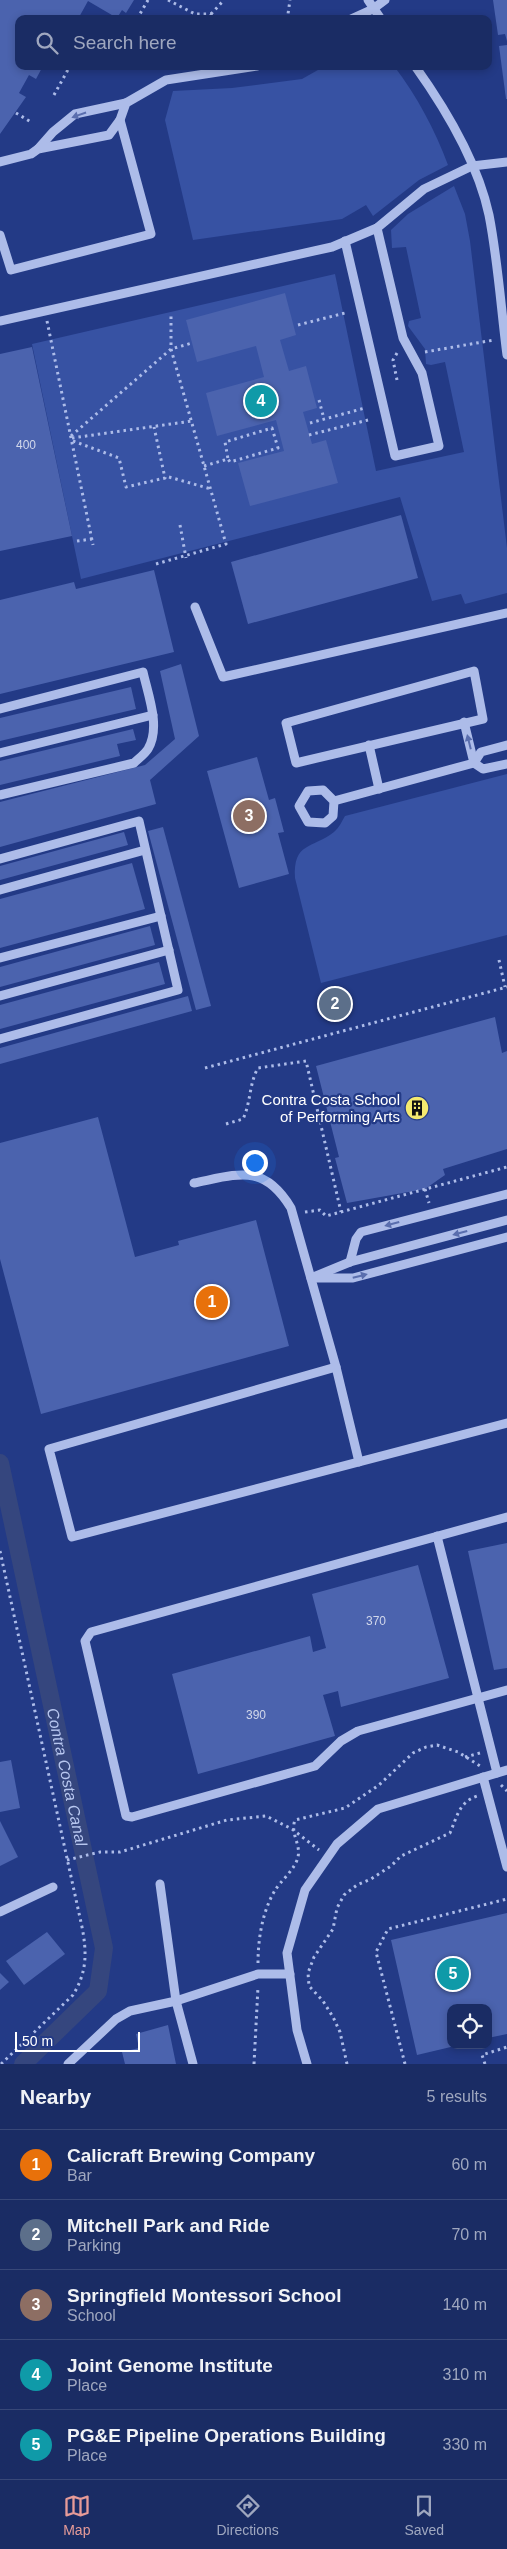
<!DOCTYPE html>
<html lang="en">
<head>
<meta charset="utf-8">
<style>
  body { margin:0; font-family:Arial,sans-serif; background:#23346a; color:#f1f3f6 }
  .controls { position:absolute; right:15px; bottom:15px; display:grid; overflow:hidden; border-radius:10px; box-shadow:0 2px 8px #0003 }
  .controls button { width:45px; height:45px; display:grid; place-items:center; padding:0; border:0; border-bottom:1px solid #384878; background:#1a2c64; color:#f1f3f6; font:25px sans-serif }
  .scale { position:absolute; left:15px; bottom:12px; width:125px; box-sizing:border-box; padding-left:5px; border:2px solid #fff; border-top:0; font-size:14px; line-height:18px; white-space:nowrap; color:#fff; -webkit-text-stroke:4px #233a86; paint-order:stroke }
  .you { position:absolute; left:254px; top:1162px; width:18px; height:18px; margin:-12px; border:4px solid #fff; border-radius:50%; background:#1a73e8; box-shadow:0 0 0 8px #1a73e833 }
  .badge { display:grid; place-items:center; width:32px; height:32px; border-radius:50%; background:#e69b98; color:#fff; font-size:16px; font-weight:700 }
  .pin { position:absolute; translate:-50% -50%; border:2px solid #fff; box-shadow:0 1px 5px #0006 }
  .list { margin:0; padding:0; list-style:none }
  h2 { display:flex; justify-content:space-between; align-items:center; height:65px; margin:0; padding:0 20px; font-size:21px }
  h2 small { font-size:16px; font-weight:400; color:#9fa7bf }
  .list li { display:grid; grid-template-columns:32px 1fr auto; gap:15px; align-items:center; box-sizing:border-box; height:70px; padding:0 20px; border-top:1px solid #384878 }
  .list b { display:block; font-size:19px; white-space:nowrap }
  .list p { margin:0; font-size:16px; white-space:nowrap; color:#9fa7bf }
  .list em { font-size:16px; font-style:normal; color:#9fa7bf }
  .icon { flex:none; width:28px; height:28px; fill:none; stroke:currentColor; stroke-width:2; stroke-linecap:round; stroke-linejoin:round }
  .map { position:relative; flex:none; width:507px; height:2064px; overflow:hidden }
  .search { position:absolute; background:#1a2c64; box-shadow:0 2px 8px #0003; left:15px; right:15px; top:15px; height:55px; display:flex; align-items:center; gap:12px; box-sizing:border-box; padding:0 18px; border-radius:10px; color:#9fa7bf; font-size:19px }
  .sheet { height:415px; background:#1a2c64 }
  nav { display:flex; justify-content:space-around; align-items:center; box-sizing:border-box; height:70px; border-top:1px solid #384878; background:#1a2c64; font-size:14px; color:#9fa7bf }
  nav a { display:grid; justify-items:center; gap:2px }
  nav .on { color:#e69b98 }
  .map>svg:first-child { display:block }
</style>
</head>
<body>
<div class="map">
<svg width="507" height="2064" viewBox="0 0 507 2064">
  <rect width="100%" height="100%" fill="#233a86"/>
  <g fill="#3752a3">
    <path d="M325,66H394C417,96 435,130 448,165L419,180L373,216L366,205L342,219L193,240L165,120L173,91L232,88L302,79Z"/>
    <polygon points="454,186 465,214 470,241 507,548 507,593 465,604 461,594 432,601 400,497 81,579 32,344 335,274 376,471 464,452 445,362 431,365 426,364 425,349 408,326 409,321 421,318 406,247 392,248 391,230 408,214"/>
    <path d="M507,774V935L321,983L295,878C293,842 312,849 334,832C339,828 342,821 345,816Z"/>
  </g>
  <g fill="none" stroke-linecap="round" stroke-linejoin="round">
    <path stroke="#35467e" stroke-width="18" id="s1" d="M0,1463L104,1948L98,1991L23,2064"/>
  </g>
  <g fill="#4b63ae">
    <polygon points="0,0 134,0 126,13 122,10 117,18 88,1 78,19 19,19 19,66 43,66 36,79 29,75 19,93 26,97 0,134"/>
    <polygon points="493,0 507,0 507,41 505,34 498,35"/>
    <polygon points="507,45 507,99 506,99 499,46"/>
    <polygon points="285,293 296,335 280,340 289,371 306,366 317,408 303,412 312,444 326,440 338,483 250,506 238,463 284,451 276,420 217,436 206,393 264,377 256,346 197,362 186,320"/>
    <polygon points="32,347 72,536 0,551 0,354"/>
    <polygon points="401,515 418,578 248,624 231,562"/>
    <polygon points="154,570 174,652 0,694 0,600 74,582 76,589"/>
    <polygon points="181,664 199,736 150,780 156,804 0,847 0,802 145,765 175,739 160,671"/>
    <polygon points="131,687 136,709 0,741 0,718"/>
    <polygon points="133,729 136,740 117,744 120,756 0,785 0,761"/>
    <polygon points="257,757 269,800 275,798 284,832 278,833 289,874 239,888 207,771"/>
    <polygon points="163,827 211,1006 196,1010 148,831"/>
    <polygon points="124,832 128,845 0,880 0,866"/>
    <polygon points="132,863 145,909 0,948 0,899"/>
    <polygon points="150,926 155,945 0,987 0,967"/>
    <polygon points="159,962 165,984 0,1029 0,1005"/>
    <polygon points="188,996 192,1011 0,1064 0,1048"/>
    <polygon points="495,1017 502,1053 507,1051 507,1149 443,1169 445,1175 425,1189 347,1203 335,1158 339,1157 316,1066"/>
    <polygon points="98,1117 135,1257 179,1245 178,1241 256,1220 289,1346 41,1414 0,1259 0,1143"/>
    <polygon points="507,1543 507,1668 494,1670 468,1551"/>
    <polygon points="418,1565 449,1678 341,1707 338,1691 323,1695 335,1736 198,1774 172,1674 310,1636 313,1652 326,1648 312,1594"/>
    <polygon points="11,1760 20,1808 0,1812 0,1762"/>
    <polygon points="0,1821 18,1857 0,1866"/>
    <polygon points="507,1913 507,2034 488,2038 488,2008 451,2008 451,2045 455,2046 417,2055 391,1940"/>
    <polygon points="47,1932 65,1954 24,1985 6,1961"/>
    <polygon points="0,1973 9,1982 0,1990"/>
    <polygon points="168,2025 176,2064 125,2064 122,2052 139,2048 136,2034"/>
  </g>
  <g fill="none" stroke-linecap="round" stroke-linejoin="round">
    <g stroke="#adbce9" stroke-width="3" stroke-dasharray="2.5 4" stroke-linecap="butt">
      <polyline points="168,0 195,14 211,14 211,19"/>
      <polyline points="211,14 224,0"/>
      <polyline points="79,18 79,19"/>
      <polyline points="123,19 125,16 130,19"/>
      <polyline points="137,19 148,0"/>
      <polyline points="285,19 288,14 290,0"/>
      <polyline points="154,66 156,68"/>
      <polyline points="54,95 70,66"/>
      <polyline points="16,113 31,122"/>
      <polyline points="47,321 93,545"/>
      <polyline points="298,325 345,313"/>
      <polyline points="425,352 494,340"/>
      <polyline points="397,353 393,360 397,380"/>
      <polyline points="319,400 324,419"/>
      <polyline points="310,423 365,408"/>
      <polyline points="309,435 368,420"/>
      <polyline points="71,436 171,349 192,343"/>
      <polyline points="72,438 192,421"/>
      <polyline points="73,441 119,458 126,487 165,478 154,427"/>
      <polyline points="204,466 228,459 225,442 272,428 278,448 230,462 228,459"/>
      <polyline points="169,477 211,489"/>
      <polyline points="180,525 186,558"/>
      <polyline points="77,541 92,539"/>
      <polyline points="156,564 226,544 171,349 171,314"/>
      <polyline points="499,960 505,987"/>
      <polyline points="205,1068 507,987"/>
      <path d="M226,1124L243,1119C251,1102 249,1084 258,1068L306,1061L341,1212"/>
      <polyline points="425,1189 429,1203"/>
      <polyline points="305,1212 320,1210 326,1216 507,1167"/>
      <path d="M0,1551L82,1927C87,1953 87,1972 73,1995L1,2064"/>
      <polyline points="465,1757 480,1753"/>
      <polyline points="501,1785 507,1791"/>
      <polyline points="67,1860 100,1852 120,1852 227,1820 266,1816 292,1829 319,1850"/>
      <path d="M258,1963C258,1940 262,1913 274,1892C280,1881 295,1870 298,1857C301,1844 290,1834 295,1820L345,1808L379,1785L413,1753L426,1747L437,1745L458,1752L480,1766"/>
      <polyline points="254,2064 258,1987"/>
      <path d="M347,2064L340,2032L333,2017L323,2001L309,1986L308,1973L314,1957L333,1929L337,1908L344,1895L357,1885L371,1879L391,1866L401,1856L450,1833C457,1817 459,1802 477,1796"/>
      <polyline points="405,2064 376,1952 388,1929 507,1899"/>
      <polyline points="485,2064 482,2055 507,2047"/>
    </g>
    <g stroke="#adbce9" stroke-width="9">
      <polyline points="368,0 381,19"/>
      <polyline points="351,19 373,9 385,0"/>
      <path d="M415,66C445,108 478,164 489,215C498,261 501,309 507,355"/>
      <polyline points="38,149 53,132 75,114 126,103"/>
      <polyline points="0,162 31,154 38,149 109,135 120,120 126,103 166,80 257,66"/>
      <polyline points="0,235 11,270 151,234 120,120"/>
      <polyline points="345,241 395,456 439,446 422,373 403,338 377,228"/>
      <polyline points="0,321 332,247 377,228 424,189 472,166 507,162"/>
      <polyline points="195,607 223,677 507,613"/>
      <polygon points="474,671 483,719 296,763 286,723"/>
      <path d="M0,709L143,672C148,695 161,727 148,749C145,754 138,759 134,763L0,795"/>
      <polyline points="369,745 379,789"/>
      <polyline points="507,745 481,752 474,763 483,769 507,764"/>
      <polyline points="0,753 153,715"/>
      <polygon points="323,790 334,801 333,816 325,823 308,822 299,806 308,791"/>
      <polyline points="334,801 474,763 464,722"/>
      <polyline points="0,859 139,821 178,990 0,1039"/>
      <polyline points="0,890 145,850"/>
      <polyline points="0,958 161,916"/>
      <polyline points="0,996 169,950"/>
      <path d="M194,1183C239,1174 264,1163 291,1208L336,1367L359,1462"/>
      <polyline points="350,1262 356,1239 361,1232 507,1194"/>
      <polyline points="311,1278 350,1262 507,1220"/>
      <polyline points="317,1278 353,1278 507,1237"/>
      <polyline points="336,1367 49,1449 72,1537 507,1423"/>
      <polyline points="507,1517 91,1632 85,1641 126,1816 132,1817 315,1766 341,1741 358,1731 507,1690"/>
      <polyline points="437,1536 497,1773"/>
      <polyline points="483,1777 507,1867"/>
      <polyline points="160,1884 176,2001 193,2064"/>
      <polyline points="0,1912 53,1887"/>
      <polyline points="68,2064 116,2019 130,2011 176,2001 258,1974 290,1974"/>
      <polyline points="307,2064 297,2030 287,1953 305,1890 337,1844 378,1809 507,1770"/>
    </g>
  </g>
  <defs><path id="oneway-solid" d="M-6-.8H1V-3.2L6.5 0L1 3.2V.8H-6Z" transform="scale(1.25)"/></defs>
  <g fill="#5a6eae">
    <use href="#oneway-solid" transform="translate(79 115) rotate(161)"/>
    <use href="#oneway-solid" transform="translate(469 742) rotate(-104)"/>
    <use href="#oneway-solid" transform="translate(392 1224) rotate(165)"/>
    <use href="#oneway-solid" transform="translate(460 1233) rotate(165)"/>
    <use href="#oneway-solid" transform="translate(360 1276) rotate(-14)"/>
  </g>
  <defs>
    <g id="building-disc" transform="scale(1.25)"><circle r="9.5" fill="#f4e96f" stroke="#233a86"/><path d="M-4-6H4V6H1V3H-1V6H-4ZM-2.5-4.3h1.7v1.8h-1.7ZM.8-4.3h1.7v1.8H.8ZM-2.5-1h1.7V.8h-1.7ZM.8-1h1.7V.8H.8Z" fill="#111"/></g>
  </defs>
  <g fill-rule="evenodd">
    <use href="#building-disc" x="417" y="1108"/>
  </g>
  <g text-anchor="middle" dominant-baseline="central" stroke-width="4.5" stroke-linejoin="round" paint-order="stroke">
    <g font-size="12" fill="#d2d8eb">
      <text x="26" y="445">400</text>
      <text x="376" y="1621">370</text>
      <text x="256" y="1715">390</text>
    </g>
    <g font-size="15" fill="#fff" stroke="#233a86" text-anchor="end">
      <text x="400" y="1099">Contra Costa School<tspan x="400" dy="17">of Performing Arts</tspan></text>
    </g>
    <g font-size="16" font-style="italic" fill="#b8c7f0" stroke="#233a86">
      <text stroke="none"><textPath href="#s1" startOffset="321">Contra Costa Canal</textPath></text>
    </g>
  </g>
</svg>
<div class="controls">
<button><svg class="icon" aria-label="locate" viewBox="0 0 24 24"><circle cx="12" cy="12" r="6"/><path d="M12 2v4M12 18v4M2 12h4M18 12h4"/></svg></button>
</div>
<div class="scale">50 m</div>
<div class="you"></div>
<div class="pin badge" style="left:212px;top:1302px;background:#e8710a">1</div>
<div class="pin badge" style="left:335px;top:1004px;background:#5c6f8a">2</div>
<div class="pin badge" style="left:249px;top:816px;background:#8d6e63">3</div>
<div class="pin badge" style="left:261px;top:401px;background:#0f9aa8">4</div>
<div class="pin badge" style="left:453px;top:1974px;background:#0f9aa8">5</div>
<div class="search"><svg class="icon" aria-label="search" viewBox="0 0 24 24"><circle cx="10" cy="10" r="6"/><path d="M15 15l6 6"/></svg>Search here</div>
</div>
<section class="sheet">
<h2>Nearby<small>5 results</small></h2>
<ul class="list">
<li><span class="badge" style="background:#e8710a">1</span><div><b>Calicraft Brewing Company</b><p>Bar</p></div><em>60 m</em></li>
<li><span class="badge" style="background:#5c6f8a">2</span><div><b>Mitchell Park and Ride</b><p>Parking</p></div><em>70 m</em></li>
<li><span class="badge" style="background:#8d6e63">3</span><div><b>Springfield Montessori School</b><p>School</p></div><em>140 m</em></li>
<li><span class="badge" style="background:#0f9aa8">4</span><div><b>Joint Genome Institute</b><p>Place</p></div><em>310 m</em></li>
<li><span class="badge" style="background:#0f9aa8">5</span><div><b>PG&amp;E Pipeline Operations Building</b><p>Place</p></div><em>330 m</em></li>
</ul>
</section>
<nav>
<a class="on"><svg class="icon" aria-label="map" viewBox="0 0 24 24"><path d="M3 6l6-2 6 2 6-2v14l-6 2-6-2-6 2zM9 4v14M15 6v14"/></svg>Map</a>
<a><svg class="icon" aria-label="directions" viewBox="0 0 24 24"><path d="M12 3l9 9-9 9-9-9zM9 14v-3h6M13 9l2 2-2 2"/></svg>Directions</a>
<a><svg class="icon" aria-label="saved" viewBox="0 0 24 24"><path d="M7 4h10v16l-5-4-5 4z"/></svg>Saved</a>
</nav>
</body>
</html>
